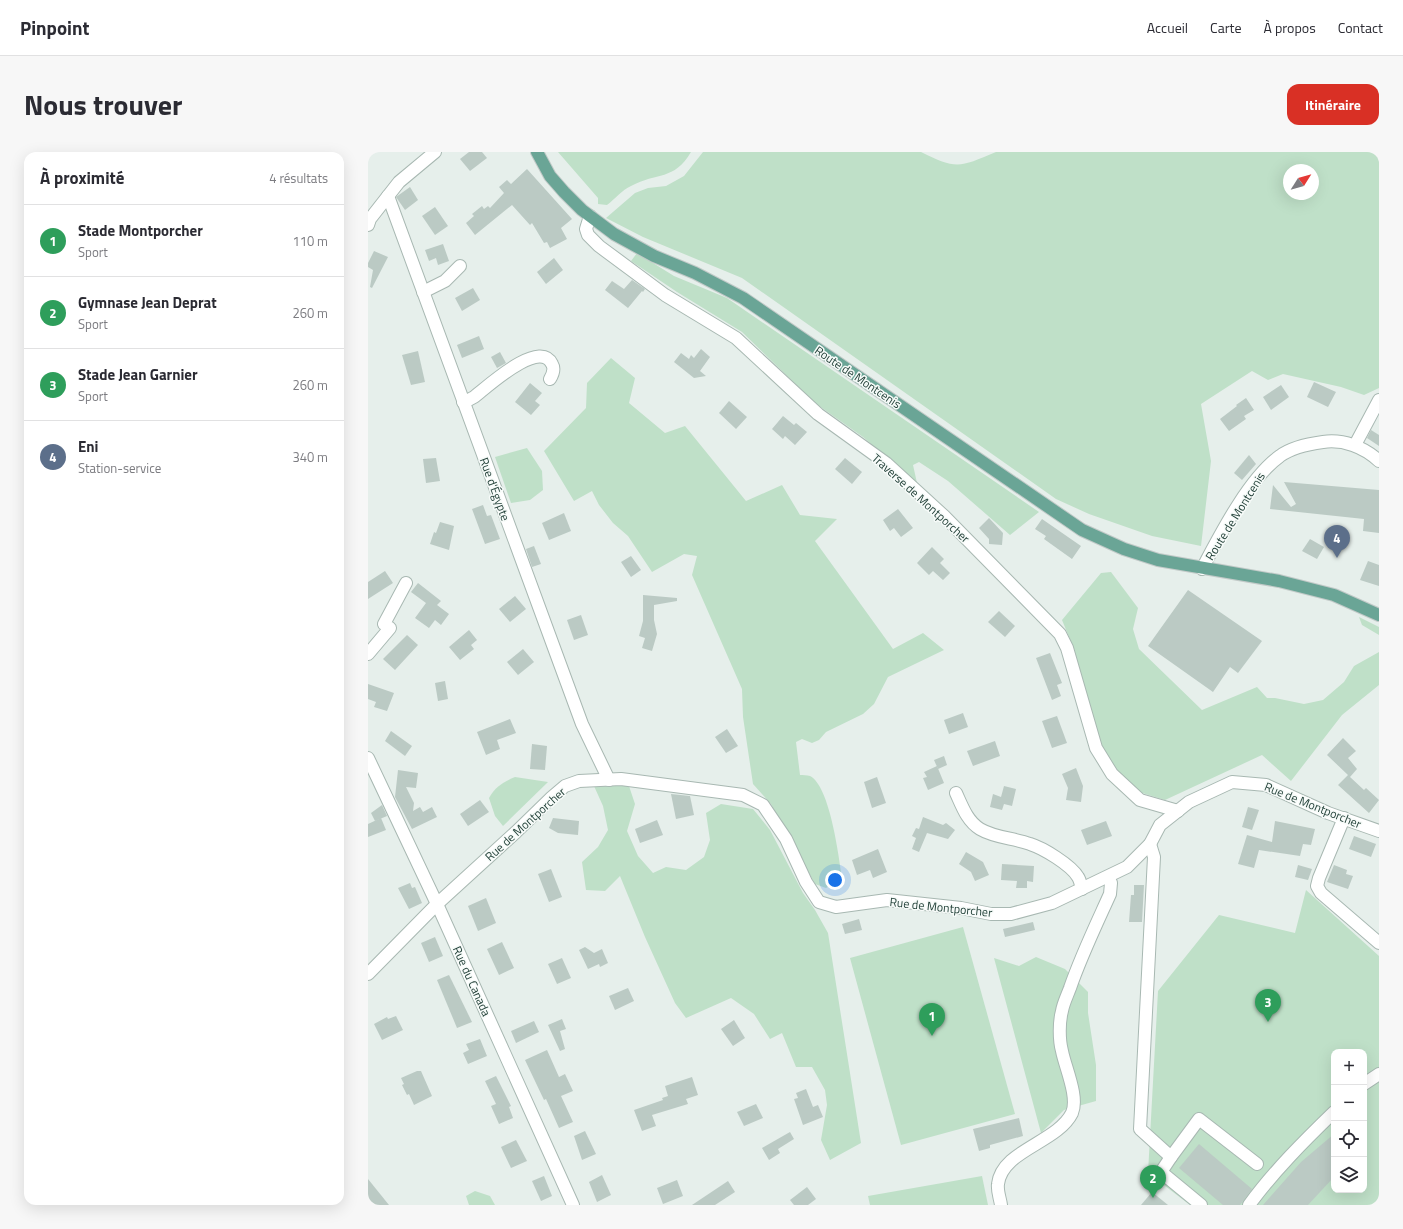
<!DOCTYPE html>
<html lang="fr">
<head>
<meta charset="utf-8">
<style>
  body { margin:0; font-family:"Titillium Web",sans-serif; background:#f7f7f7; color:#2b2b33 }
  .controls { position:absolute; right:12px; bottom:12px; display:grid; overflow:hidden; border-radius:8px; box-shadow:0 4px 16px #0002 }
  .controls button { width:36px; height:36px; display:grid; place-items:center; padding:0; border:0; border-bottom:1px solid #e1e1e2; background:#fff; color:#2b2b33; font:20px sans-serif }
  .compass { position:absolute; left:915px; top:12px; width:36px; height:36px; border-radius:50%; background:#fff; box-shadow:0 4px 16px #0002; rotate:53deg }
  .you { position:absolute; left:467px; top:728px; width:14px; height:14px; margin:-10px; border:3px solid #fff; border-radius:50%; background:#1a73e8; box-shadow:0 0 0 6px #1a73e833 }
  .badge { display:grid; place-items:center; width:26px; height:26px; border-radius:50%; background:#d93025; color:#fff; font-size:13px; font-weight:700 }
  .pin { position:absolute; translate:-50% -33px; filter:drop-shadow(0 1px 2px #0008) }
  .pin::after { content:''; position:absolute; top:21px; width:14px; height:12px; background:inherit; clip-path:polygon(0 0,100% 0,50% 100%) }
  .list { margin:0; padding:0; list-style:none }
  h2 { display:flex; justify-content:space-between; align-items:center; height:52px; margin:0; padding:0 16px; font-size:17px }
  h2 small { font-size:13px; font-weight:400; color:#7c7c81 }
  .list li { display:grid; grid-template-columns:26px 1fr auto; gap:12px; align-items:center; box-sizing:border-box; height:72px; padding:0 16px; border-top:1px solid #e1e1e2 }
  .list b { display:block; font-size:15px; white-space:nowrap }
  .list p { margin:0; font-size:13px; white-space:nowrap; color:#7c7c81 }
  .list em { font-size:13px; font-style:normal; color:#7c7c81 }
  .icon { flex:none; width:22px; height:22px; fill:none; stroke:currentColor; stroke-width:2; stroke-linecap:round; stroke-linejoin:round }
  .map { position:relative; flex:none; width:1011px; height:1053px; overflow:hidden; border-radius:12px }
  header { display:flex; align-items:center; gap:24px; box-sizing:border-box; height:56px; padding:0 20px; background:#fff; border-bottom:1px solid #e1e1e2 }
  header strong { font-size:19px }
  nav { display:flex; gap:22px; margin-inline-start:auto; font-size:14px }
  .intro { display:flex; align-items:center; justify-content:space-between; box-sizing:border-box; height:96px; padding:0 24px }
  h1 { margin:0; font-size:28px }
  .button { padding:10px 18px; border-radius:12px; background:#d93025; color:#fff; font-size:14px; font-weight:700 }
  main { display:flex; gap:24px; padding:0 24px }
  aside { flex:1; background:#fff; border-radius:12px; box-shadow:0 4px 16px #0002 }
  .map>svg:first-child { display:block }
</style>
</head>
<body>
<header>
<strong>Pinpoint</strong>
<nav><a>Accueil</a><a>Carte</a><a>À propos</a><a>Contact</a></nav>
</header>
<div class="intro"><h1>Nous trouver</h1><a class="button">Itinéraire</a></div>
<main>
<aside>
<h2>À proximité<small>4 résultats</small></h2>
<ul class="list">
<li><span class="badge" style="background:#2e9e5b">1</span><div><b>Stade Montporcher</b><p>Sport</p></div><em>110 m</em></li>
<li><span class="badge" style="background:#2e9e5b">2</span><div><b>Gymnase Jean Deprat</b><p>Sport</p></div><em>260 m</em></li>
<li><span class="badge" style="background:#2e9e5b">3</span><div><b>Stade Jean Garnier</b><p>Sport</p></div><em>260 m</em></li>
<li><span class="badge" style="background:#5c6f8a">4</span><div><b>Eni</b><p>Station-service</p></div><em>340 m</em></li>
</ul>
</aside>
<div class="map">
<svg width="1011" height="1053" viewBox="0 0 1011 1053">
  <rect width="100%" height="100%" fill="#e6efeb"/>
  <g fill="#bfe0c8" fill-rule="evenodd">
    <path d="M190,0H323C306,29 289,20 263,34C254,38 247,47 239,53L230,52V46Z"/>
    <path d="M335,0H553C589,18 592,15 628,0H1011V236L996,243L973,235L915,222L900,228L884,219L833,252L843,309L833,394L784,384L721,362L688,347L374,126L275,85L238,66L267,41L280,36L298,34L316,24ZM921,18H945V42H921Z"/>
    <polygon points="269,101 306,124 359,146 671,360 642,383 580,329 551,310 545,313 549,331 495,285 447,251 374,180 309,140 263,109"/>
    <path d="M243,206L267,226L261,251L297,281L317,274L378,349L414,333L432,363L469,367L447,389L525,497L555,481L576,498L520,525L506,552L495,562L458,580L451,588L444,591L434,587L428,590L432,623C435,623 439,623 442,624C462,634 471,705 474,726L458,736L447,732L403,652L385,632L375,565L374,537L324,423L329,404L316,402L284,420L260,384L245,371L231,353L224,339L206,349L176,299L218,256L219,231Z"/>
    <polygon points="159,296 174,319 175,338 162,348 143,351 127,305"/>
    <polygon points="743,420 770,456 765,477 771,497 834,558 889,535 899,546 907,546 936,552 955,548 976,530 986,514 1011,500 1011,533 974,563 923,629 894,603 797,648 771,640 749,618 733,595 706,497 694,468 733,421"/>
    <polygon points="991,465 1011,475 1011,483 994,473"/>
    <path d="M147,625L180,630L135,674L127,664L121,646C127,635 135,630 147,625Z"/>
    <polygon points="226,634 261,634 267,652 259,679 270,704 285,721 298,715 318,718 336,705 342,688 338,661 353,652 385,657 402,678 435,741 447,758 460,781 493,991 462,1008 453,988 459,953 457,938 444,915 428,915 414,881 402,887 386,862 363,846 318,866 307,851 277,785 252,724 237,739 218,738 214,710 230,695 240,678 235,654"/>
    <path d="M938,738L1011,804V1053H822L780,1021L790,839L851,763L927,781ZM966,900H996V1038H966Z"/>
    <polygon points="595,775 647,962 533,993 482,806"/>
    <polygon points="668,805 697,817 720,840 720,861 728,913 728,949 696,958 673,981 626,806 651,814"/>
    <polygon points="614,1024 620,1053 502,1053 500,1044"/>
    <polygon points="107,1039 122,1044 127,1053 101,1053 98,1044"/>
  </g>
  <g fill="#bbcac4">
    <polygon points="101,0 114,0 119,6 102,19 92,7"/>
    <polygon points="159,17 204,67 193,76 199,87 182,96 179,90 176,91 164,71 162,73 144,53 107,83 98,71 106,64 104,62 114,54 116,57 120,54 122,56 136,41 131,35 139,28 143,32"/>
    <polygon points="42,35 50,48 37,58 28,45"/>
    <polygon points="67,55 80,74 67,83 54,64"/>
    <polygon points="75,92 81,109 70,113 68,106 61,109 57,98"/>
    <polygon points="6,99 20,105 4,136 2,135 5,118 0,115 0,111"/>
    <polygon points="186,106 195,118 178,132 169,120"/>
    <polygon points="264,128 277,137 275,140 274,139 260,156 237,138 244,129 256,137"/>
    <polygon points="105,136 112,148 94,159 87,146"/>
    <polygon points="111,184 116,197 94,206 89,193"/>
    <polygon points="333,197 342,205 332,219 338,224 326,226 306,210 313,201 321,207 323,203 326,206"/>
    <polygon points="50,199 57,230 43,233 34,203"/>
    <polygon points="132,200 138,211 129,216 123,205"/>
    <polygon points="946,230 968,240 960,255 939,245"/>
    <polygon points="162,231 174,241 167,249 172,253 163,263 147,250"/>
    <polygon points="913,233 921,245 903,258 895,245"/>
    <polygon points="878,246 886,258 876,264 878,267 861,279 852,267 869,254 868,253"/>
    <polygon points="361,249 379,265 368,277 351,261"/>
    <polygon points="415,264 426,273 428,271 439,280 427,293 417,284 415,287 404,277"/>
    <polygon points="1003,278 1011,283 1011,294 999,286"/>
    <polygon points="881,303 888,312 874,328 866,321"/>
    <polygon points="68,306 72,329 58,331 55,307"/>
    <polygon points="477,306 494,320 484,332 467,317"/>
    <polygon points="916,330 1011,338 1011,381 995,379 996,367 902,357 905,333 923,355 928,352"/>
    <polygon points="115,353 119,364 123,363 132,387 117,392 104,357"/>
    <polygon points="530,357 545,376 533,385 526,376 522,379 515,368"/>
    <polygon points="196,361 203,379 181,388 174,371"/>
    <polygon points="621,366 635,381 634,393 621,392 621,387 611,376"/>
    <polygon points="674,367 713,394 704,407 676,387 678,384 667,377"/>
    <polygon points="72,370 86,374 81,398 62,392 66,380 68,381"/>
    <polygon points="942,387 956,395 949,407 934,399"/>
    <polygon points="166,394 173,412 164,415 158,397"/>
    <polygon points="564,395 576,407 572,411 582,421 575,428 565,419 561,423 549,411"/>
    <polygon points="263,404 273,418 263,425 253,410"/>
    <polygon points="1000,409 1011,413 1011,434 992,428"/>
    <polygon points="17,419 25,431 0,447 0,430"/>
    <polygon points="50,431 73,449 69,453 81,462 73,473 67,468 61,476 47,466 58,451 43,440"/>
    <polygon points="820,438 894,489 870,521 862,515 845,540 780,494"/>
    <polygon points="275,443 309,446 309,449 286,453 286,468 289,482 284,499 274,496 277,486 271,484 275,469"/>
    <polygon points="147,444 158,457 142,470 131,457"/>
    <polygon points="631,459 647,474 637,485 620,470"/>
    <polygon points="213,463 220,483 206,488 199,468"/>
    <polygon points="101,478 109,488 103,493 106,497 92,508 81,495"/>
    <polygon points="39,483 50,493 27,518 15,507"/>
    <polygon points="155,497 166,510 150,523 139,510"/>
    <polygon points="682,501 694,531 689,533 693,544 684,548 668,506"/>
    <polygon points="77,529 80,547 70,549 67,531"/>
    <polygon points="0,532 26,541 19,559 6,555 8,550 0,547"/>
    <polygon points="595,561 600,575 581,582 576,568"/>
    <polygon points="689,564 699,591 684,596 674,569"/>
    <polygon points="142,567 148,581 129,588 132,597 118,603 109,580"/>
    <polygon points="359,577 370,594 358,601 347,585"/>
    <polygon points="23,579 44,594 37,604 17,589"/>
    <polygon points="975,586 988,599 980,606 989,617 982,625 996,638 998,636 1011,648 1001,661 970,633 980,623 959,603"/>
    <polygon points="627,589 632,604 605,614 599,599"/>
    <polygon points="164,592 179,594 177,618 162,617"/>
    <polygon points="576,604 579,613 570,617 566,608"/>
    <polygon points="569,614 576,631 560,638 555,626 559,625 556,620"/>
    <polygon points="708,616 715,634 713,650 698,648 700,636 694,622"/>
    <polygon points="30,618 50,621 48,636 38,635 46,651 45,659 52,655 55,660 64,655 69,665 44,677 27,645"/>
    <polygon points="509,625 518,651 504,656 496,630"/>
    <polygon points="636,634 648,637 644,654 636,652 634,658 622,655 625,642 633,645"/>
    <polygon points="303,642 322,644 326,663 308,667"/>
    <polygon points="112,648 121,660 100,674 92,662"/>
    <polygon points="14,653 19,664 7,669 3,661"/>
    <polygon points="880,655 891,658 884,678 874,675"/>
    <polygon points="555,665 575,673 578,671 587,678 580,687 559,681 551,700 544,697 548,686 544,684 548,676 551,677"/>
    <polygon points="13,666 18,678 0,685 0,672"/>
    <polygon points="185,666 211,669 210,683 190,681 181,676"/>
    <polygon points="289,668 295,683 272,691 267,677"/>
    <polygon points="738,669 744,684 719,693 713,678"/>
    <polygon points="907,669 947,677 943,693 935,692 932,704 891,698 886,716 870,712 879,683 904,690"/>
    <polygon points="986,684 1008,692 1003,705 981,697"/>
    <polygon points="510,697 519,720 505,726 502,718 489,723 484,708"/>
    <polygon points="598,700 615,710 621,723 607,729 603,720 591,712"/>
    <polygon points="634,712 666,714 665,730 659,729 659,736 648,736 649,729 633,728"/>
    <polygon points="930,713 944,717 940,728 927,725"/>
    <polygon points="966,713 979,718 978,722 985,724 980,737 959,730"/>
    <polygon points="183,717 194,745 181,750 170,722"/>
    <polygon points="42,731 44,736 47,735 54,751 41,757 30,736"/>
    <polygon points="766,733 776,733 774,770 761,770 763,743 766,743"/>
    <polygon points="118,746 128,771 110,779 100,754"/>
    <polygon points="491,767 494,778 477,782 474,772"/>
    <polygon points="665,770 667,778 637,785 635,777"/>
    <polygon points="67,785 75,804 61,810 53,791"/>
    <polygon points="134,790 146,816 131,823 119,797"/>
    <polygon points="217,795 226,801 234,797 240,811 232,815 231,812 220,817 211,798"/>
    <polygon points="194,806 203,826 189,832 180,812"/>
    <polygon points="81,823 104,870 89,876 69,828"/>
    <polygon points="260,836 266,849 247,858 241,844"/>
    <polygon points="28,864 35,878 14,888 6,872 19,865 20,867"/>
    <polygon points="194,867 198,877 192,879 197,897 192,899 180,873"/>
    <polygon points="366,868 377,886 365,894 353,877"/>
    <polygon points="166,869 171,880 148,891 143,879"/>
    <polygon points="112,887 119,904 100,912 95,901 101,898 98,892"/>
    <polygon points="179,898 191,925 197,922 205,939 193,944 205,970 191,976 178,947 176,948 157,908"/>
    <polygon points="49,919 53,919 64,944 46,953 41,942 39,943 34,933 36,932 33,926"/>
    <polygon points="128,924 143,954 141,955 145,966 131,972 123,954 128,952 117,929"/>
    <polygon points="324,925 330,943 318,947 320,952 284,963 288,974 274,979 266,958 295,948 294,946 300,944 297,934"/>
    <polygon points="438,937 445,955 450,953 455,965 435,973 426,947 430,946 428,941"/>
    <polygon points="388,952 395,966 376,974 369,960"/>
    <polygon points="651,966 655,984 622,993 622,996 611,999 605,977"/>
    <polygon points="217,979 228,1002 214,1008 206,984"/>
    <polygon points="422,980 426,987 410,997 412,1001 401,1008 394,996"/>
    <polygon points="966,982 966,1025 940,1053 895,1053 933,1010"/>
    <polygon points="148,988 159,1009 143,1016 133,995"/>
    <polygon points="831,992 884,1037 872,1053 855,1053 811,1016"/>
    <polygon points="234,1023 243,1043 229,1050 221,1030"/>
    <polygon points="176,1024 184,1044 173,1049 164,1029"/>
    <polygon points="0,1027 21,1053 0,1053"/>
    <polygon points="309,1028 315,1044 295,1052 289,1036"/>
    <polygon points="360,1029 367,1040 347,1053 324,1053"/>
    <polygon points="439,1035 448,1047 440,1053 426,1053 422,1048"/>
    <polygon points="784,1040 800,1053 773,1053"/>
  </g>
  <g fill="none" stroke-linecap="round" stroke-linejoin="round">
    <g stroke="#a8b8b2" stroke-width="14">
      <g id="minor">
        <polyline points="20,44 214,572 241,628"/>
        <polyline points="222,64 218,77 220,83 231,94 297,143 368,186 450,262 518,311 576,364 692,482 699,496 728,596 744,622 772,648 810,659"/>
        <polyline points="0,73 2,67 31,30 67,0"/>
        <polyline points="55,140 77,129 92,114"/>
        <path d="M95,250C98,249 103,247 106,245C119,235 172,186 184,212C187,217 185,222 182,227"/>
        <polyline points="987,293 1011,248"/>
        <path d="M834,417C852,383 881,326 912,304C924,295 940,292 955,290C975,287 996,295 1011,309"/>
        <polyline points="0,502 22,476 16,472 38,431"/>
        <polyline points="0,606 69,752 205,1053"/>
        <path d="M588,641C594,654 599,669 612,677C627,686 646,686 662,692C675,696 703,713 710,725C712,728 713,733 714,737"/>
        <polyline points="976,666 951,726 949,734 953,741 1011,791"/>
        <polyline points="782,692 786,705 772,977 803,1005 831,967 889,1012"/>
        <polyline points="0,822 69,752 148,680 184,645 197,634 211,629 253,627 375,643 395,653 418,687 438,730 451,750 468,755 519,748 593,756 623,762 643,762 684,751 759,715 782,692 792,673 821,650 864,630 898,633 960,661 1011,679"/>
        <polyline points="996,932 1011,922"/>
        <polyline points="803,1005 793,1020 833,1053"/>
        <path d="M633,1053C632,1046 629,1039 630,1032C634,998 689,991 704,961C711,945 697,915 694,899C691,888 691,870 694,859C695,852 699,844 702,836C713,804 728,773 742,742L743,731L740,725"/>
        <path d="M881,1053C906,1019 936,989 966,960"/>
      </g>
    </g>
    <g stroke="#c2cac8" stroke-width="14">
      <polyline id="major" points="169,0 182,24 196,40 214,58 246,82 286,104 327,121 375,146 714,378 756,397 790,408 911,429 966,443 1011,463"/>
    </g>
    <use href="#minor" stroke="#fff" stroke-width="12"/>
    <use href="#major" stroke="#6aa596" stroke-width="12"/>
  </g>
  <g text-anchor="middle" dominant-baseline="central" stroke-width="3" stroke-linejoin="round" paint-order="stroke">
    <g font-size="12" fill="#24423a" stroke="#f7fbf9">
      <text transform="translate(490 225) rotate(34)">Route de Montcenis</text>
      <text transform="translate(127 337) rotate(70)">Rue d'Égypte</text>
      <text transform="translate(553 346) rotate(42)">Traverse de Montporcher</text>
      <text transform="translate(867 364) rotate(-58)">Route de Montcenis</text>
      <text transform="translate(945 653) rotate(22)">Rue de Montporcher</text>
      <text transform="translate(157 672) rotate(-42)">Rue de Montporcher</text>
      <text transform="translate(573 755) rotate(6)">Rue de Montporcher</text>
      <text transform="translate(104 829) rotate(66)">Rue du Canada</text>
    </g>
  </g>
</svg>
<div class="controls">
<button>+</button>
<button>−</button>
<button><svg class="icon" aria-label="locate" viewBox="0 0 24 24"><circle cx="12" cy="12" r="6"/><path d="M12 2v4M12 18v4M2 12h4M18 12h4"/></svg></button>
<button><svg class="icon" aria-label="layers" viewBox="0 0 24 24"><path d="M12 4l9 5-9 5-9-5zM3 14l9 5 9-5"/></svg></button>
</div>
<svg class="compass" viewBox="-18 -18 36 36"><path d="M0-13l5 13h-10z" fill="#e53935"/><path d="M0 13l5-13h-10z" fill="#7c7c81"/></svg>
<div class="you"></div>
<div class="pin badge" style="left:564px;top:884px;background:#2e9e5b">1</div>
<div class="pin badge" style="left:785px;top:1046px;background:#2e9e5b">2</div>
<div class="pin badge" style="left:900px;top:870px;background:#2e9e5b">3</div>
<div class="pin badge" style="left:969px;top:406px;background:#5c6f8a">4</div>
</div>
</main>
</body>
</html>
